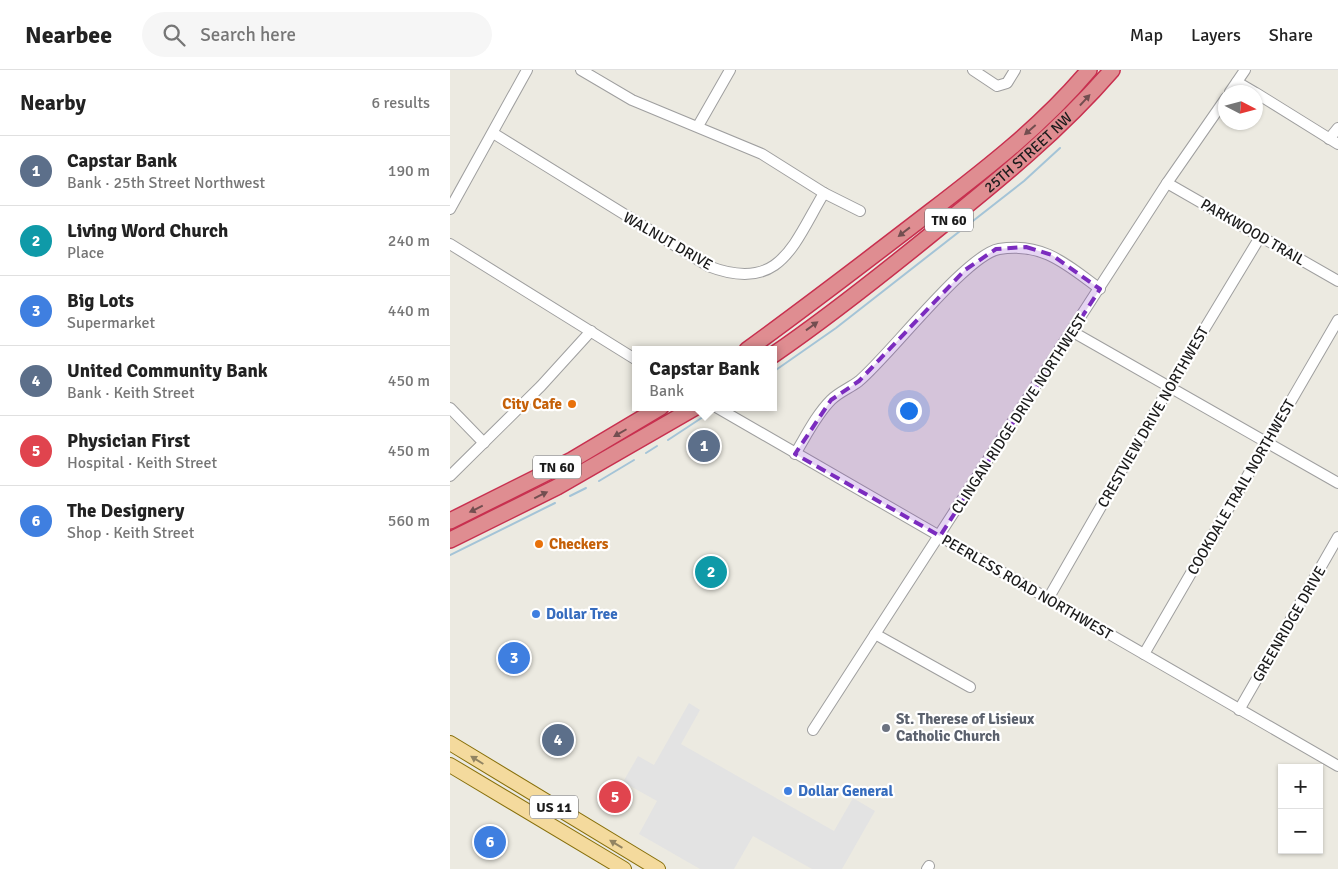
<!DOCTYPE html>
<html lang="en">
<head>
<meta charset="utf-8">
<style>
  body { margin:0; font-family:Signika,sans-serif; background:#f6f6f6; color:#222 }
  .controls { position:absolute; right:15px; bottom:15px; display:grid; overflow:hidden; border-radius:0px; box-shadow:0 1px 4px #0004 }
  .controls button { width:45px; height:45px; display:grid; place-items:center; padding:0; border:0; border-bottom:1px solid #e0e0e0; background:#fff; color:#222; font:25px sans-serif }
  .compass { position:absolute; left:768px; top:15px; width:45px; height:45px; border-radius:50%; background:#fff; box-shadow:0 1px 4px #0004; rotate:96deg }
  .you { position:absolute; left:458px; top:340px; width:18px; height:18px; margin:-12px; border:4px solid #fff; border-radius:50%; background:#1a73e8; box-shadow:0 0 0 8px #1a73e833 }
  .badge { display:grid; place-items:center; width:32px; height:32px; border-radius:50%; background:#b8250e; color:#fff; font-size:16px; font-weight:700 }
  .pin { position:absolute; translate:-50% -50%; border:2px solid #fff; box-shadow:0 1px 5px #0006 }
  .popup { position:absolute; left:182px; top:276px; width:145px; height:65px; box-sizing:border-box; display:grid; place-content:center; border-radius:0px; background:#fff; filter:drop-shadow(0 1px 4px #0005); font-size:16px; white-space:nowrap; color:#767676 }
  .popup b { font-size:19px; color:#222 }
  .popup::after { content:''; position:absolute; left:50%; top:100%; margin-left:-10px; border:10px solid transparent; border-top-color:#fff }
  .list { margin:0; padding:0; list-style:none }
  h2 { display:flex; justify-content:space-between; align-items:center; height:65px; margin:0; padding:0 20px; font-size:21px }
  h2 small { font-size:16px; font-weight:400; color:#767676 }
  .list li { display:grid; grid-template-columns:32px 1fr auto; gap:15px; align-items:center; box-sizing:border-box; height:70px; padding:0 20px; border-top:1px solid #e0e0e0 }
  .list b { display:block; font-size:19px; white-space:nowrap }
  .list p { margin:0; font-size:16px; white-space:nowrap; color:#767676 }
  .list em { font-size:16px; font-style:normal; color:#767676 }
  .icon { flex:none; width:28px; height:28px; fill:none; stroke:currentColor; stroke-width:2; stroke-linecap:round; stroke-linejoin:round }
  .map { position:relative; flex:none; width:888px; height:799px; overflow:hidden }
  header { display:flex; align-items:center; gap:30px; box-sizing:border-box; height:70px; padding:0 25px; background:#fff; border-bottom:1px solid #e0e0e0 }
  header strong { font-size:24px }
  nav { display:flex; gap:28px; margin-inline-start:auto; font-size:18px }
  .search { width:350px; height:45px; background:#f6f6f6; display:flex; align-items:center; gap:12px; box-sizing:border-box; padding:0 18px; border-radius:28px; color:#767676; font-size:19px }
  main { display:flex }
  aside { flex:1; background:#fff }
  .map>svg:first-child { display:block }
</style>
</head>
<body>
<header>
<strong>Nearbee</strong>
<div class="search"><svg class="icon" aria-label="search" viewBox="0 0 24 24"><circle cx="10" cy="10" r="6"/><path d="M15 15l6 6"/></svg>Search here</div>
<nav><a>Map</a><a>Layers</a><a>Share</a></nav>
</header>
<main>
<aside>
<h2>Nearby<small>6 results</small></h2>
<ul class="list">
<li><span class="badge" style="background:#5c6f8a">1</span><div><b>Capstar Bank</b><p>Bank · 25th Street Northwest</p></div><em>190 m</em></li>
<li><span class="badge" style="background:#0f9aa8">2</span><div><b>Living Word Church</b><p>Place</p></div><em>240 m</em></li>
<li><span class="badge" style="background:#3f7fe0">3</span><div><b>Big Lots</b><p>Supermarket</p></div><em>440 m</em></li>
<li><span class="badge" style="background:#5c6f8a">4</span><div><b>United Community Bank</b><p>Bank · Keith Street</p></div><em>450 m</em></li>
<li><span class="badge" style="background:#e0444e">5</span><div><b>Physician First</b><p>Hospital · Keith Street</p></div><em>450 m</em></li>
<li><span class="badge" style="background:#3f7fe0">6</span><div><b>The Designery</b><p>Shop · Keith Street</p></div><em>560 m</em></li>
</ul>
</aside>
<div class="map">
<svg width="888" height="799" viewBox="0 0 888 799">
  <rect width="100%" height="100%" fill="#eceae1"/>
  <polygon fill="#e3e3e3" points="239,633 250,640 231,674 384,761 403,728 425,741 392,799 362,799 303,766 284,799 250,799 189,764 207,731 173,712 188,686 204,695"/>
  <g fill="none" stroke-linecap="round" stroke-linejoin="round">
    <g stroke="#a4c4d7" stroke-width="2">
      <polyline points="323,302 386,258 574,111 610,78"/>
      <polyline points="218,370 259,343"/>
      <polyline points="196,383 207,376"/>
      <polyline points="149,411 184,390"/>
      <polyline points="120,426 136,418"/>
      <polyline points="0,485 105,433"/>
    </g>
    <g stroke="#9f9f9f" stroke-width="12">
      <g id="minor">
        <polyline points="131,0 182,30 312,84 374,123 410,141"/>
        <polyline points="523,0 547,16 557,13 565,0"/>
        <polyline points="787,12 804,22"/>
        <polyline points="780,22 795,0"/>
        <polyline points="806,23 888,74"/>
        <polyline points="248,56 280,0"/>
        <path d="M43,63L258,196C330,224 343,175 374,123"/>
        <polyline points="879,69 888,58"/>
        <polyline points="717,113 888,211"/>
        <polyline points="0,139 77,0"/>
        <polyline points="0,174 185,289"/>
        <polyline points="623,262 888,413"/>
        <polyline points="266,337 888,696"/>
        <polyline points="0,338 34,373"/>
        <path d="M345,384C356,366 366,345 381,330C389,322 400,318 409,311C440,285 516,185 549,179C593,172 616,194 650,219"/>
        <polyline points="0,406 91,316 141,261"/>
        <polyline points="598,529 720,316 810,167"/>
        <polyline points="425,564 520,617"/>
        <polyline points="694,584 888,250"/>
        <polyline points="789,640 888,467"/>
        <polyline points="363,660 717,113 776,28"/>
        <polyline points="477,799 479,796"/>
      </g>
    </g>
    <g stroke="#876f0a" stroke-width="16">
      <g id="major">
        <polyline points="0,673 208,799"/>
        <polyline points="0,695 174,799"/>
      </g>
    </g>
    <g stroke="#c8304f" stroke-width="18">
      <g id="highway">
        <path d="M297,280C359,235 419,189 480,142C536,99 593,55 639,0"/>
        <path id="s1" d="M323,285C380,246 435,202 489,158C550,109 610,60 662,0"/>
        <polyline points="0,451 122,390 211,337"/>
        <polyline points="0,470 107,417 246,337"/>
      </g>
    </g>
    <use href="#minor" stroke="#fff" stroke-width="10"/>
    <use href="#major" stroke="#f4da9d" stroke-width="14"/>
    <use href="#highway" stroke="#df8d91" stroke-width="15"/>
  </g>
  <defs><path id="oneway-solid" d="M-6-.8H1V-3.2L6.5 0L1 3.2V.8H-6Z" transform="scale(1.25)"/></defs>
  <g fill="#734e50">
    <use href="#oneway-solid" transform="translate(635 30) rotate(-47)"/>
    <use href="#oneway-solid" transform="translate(580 60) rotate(139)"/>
    <use href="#oneway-solid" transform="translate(454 162) rotate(142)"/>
    <use href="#oneway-solid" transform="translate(362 256) rotate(-36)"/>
    <use href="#oneway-solid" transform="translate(170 363) rotate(150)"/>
    <use href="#oneway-solid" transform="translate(91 425) rotate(-26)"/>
    <use href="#oneway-solid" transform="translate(26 439) rotate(154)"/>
  </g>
  <g fill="#928462">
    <use href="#oneway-solid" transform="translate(27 690) rotate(-148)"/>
    <use href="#oneway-solid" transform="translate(166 774) rotate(-149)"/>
  </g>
  <path fill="#7b2cbf" fill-opacity="0.2" stroke="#7b2cbf" stroke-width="4" stroke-dasharray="10 6" stroke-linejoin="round" d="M576,177L602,185L650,219L490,466L345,384L381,330L409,311L515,200L546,179Z"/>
  <g fill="#e8710a" stroke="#fff" stroke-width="2">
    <circle cx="122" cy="334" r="5"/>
    <circle cx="89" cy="474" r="5"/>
  </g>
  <g fill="#3f7fe0" stroke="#fff" stroke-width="2">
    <circle cx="86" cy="544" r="5"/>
    <circle cx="338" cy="721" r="5"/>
  </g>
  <circle fill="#6b7280" stroke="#fff" stroke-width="2" cx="436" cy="658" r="5"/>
  <g text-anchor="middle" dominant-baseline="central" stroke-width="4.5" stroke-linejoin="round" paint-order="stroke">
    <g fill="#fff" stroke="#5f5f5f" stroke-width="1">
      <rect x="475" y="138.5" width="48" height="23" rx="4"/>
      <rect x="83" y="385.5" width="48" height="23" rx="4"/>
      <rect x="80" y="725.5" width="48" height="23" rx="4"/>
    </g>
    <g font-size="14" font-weight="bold" fill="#1b1b1b">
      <text x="499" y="150">TN 60</text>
      <text x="107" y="397">TN 60</text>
      <text x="104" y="737">US 11</text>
    </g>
    <g font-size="15" fill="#1b1b1b" stroke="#fff">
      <text stroke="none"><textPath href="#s1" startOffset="326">25TH STREET NW</textPath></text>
      <text transform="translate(803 162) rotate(30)">PARKWOOD TRAIL</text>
      <text transform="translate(218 171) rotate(30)">WALNUT DRIVE</text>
      <text transform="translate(569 344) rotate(-57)">CLINGAN RIDGE DRIVE NORTHWEST</text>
      <text transform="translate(703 347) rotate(-60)">CRESTVIEW DRIVE NORTHWEST</text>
      <text transform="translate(791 417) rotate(-60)">COOKDALE TRAIL NORTHWEST</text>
      <text transform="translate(577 517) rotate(30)">PEERLESS ROAD NORTHWEST</text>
      <text transform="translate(839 554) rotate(-60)">GREENRIDGE DRIVE</text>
    </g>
    <g font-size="15" font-weight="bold" fill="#c56008" stroke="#fff" text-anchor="end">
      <text x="112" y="334">City Cafe</text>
      <text x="99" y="474" text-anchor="start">Checkers</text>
    </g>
    <g font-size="15" font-weight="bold" fill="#366cbe" stroke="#fff" text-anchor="start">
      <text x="96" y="544">Dollar Tree</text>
      <text x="348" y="721">Dollar General</text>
    </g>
    <g font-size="15" font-weight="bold" fill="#5b616d" stroke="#fff" text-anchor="start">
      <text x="446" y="649">St. Therese of Lisieux<tspan x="446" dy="17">Catholic Church</tspan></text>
    </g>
  </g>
</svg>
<div class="controls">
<button>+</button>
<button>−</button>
</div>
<svg class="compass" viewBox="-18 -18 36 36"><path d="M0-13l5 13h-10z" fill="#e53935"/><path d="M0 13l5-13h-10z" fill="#767676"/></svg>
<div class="you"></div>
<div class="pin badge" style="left:254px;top:376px;background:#5c6f8a">1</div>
<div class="popup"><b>Capstar Bank</b>Bank</div>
<div class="pin badge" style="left:261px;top:502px;background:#0f9aa8">2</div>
<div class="pin badge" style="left:64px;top:588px;background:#3f7fe0">3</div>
<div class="pin badge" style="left:108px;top:670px;background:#5c6f8a">4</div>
<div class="pin badge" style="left:165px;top:727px;background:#e0444e">5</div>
<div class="pin badge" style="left:40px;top:772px;background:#3f7fe0">6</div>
</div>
</main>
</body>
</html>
